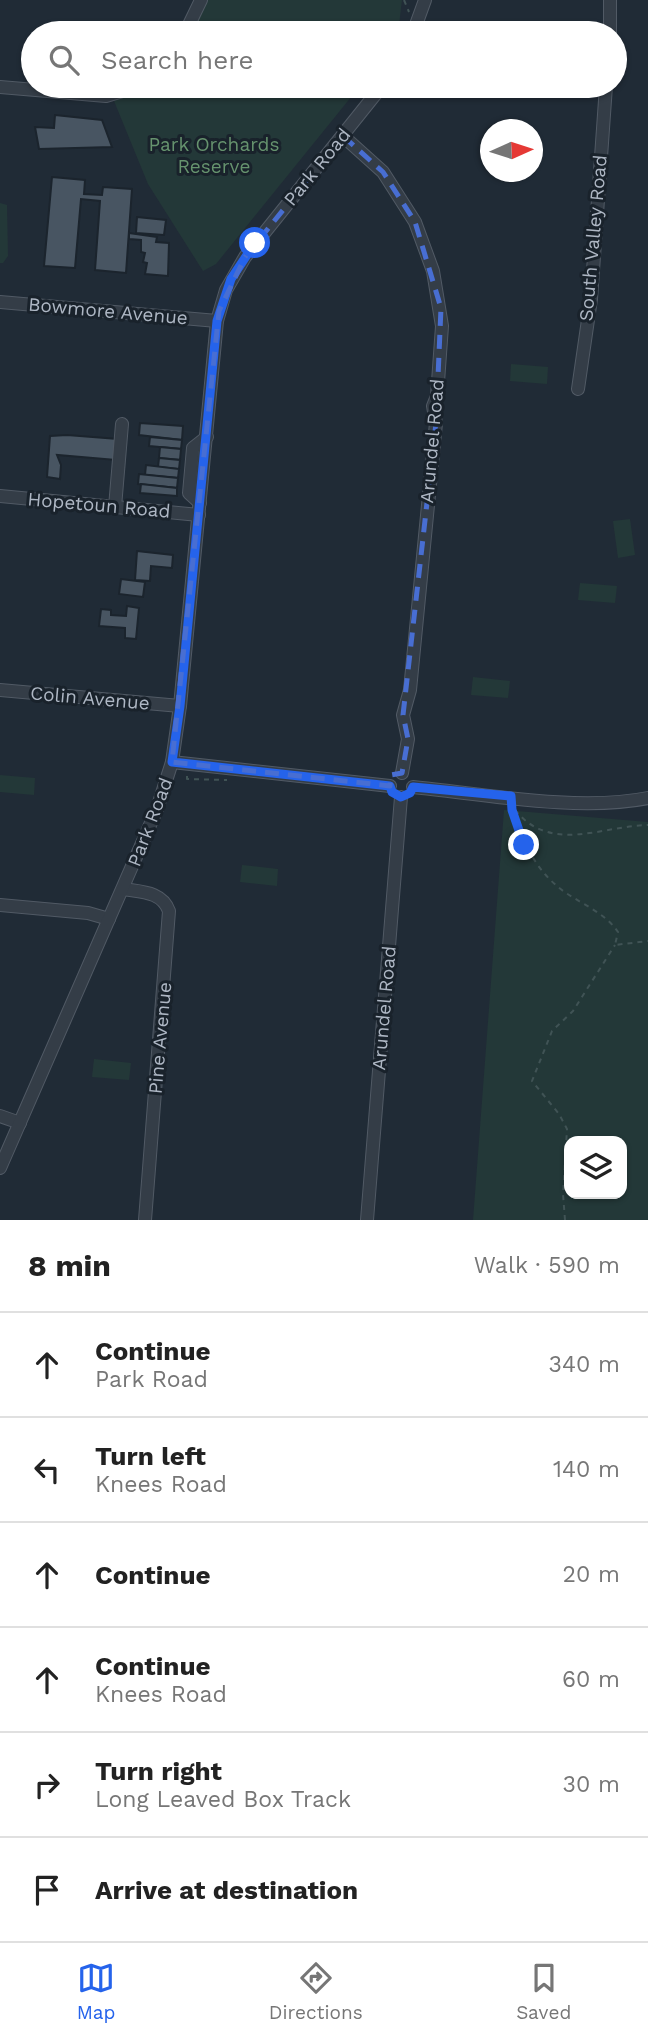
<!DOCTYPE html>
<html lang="en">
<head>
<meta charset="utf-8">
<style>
  body { margin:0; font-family:"Work Sans",sans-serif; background:#f2f2f2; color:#222 }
  .controls { position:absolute; right:21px; bottom:21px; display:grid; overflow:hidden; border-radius:14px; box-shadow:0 2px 5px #0004 }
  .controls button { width:63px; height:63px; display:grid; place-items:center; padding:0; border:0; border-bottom:2px solid #e0e0e0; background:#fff; color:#222; font:35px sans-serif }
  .compass { position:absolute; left:480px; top:119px; width:63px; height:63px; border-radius:50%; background:#fff; box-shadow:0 2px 5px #0004; rotate:87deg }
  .stop { position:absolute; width:21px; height:21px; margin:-16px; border:5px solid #2563eb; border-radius:50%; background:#fff }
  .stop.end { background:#2563eb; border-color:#fff; box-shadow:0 2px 7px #0008 }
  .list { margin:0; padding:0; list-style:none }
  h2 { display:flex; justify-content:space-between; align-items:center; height:91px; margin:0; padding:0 28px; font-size:30px }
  h2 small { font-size:23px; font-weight:400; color:#767676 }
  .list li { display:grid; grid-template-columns:46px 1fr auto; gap:21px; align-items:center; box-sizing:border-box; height:105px; padding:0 28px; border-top:2px solid #e0e0e0 }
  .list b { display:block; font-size:26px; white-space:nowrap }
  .list p { margin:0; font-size:23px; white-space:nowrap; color:#767676 }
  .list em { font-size:23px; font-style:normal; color:#767676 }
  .icon { flex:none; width:38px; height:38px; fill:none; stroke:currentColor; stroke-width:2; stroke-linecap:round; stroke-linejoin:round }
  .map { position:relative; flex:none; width:648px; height:1220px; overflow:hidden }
  .search { position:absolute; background:#fff; box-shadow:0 2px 5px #0004; left:21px; right:21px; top:21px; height:77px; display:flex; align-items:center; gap:18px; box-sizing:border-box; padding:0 24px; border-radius:38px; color:#767676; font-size:26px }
  .sheet { height:721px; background:#fff }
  nav { display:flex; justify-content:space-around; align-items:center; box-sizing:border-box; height:98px; border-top:2px solid #e0e0e0; background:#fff; font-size:19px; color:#767676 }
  nav a { display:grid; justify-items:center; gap:4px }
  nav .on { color:#2563eb }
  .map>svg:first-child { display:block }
</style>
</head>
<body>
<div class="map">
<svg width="648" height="1220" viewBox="0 0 648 1220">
  <rect width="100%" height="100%" fill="#202b36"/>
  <g fill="#233838" fill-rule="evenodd">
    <polygon points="207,0 402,0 398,33 191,33"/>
    <polygon points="149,86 360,86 216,264 203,271 148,184 114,101"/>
    <polygon points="0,203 7,205 8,256 3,263 0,263"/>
    <polygon points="511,364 548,367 547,384 510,381"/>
    <polygon points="630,519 635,555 618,558 613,521"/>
    <polygon points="580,583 617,586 615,603 578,600"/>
    <polygon points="473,677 510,681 508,698 471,695"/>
    <polygon points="0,775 35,778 34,795 0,792"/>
    <path d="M504,810L648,822V1220H473ZM569,1141H622V1194H569Z"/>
    <polygon points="242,865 278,869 277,886 240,882"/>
    <polygon points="94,1059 131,1063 129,1080 92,1077"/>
  </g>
  <g fill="#485562" stroke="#1b242d" stroke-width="2">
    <polygon points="55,115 102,120 112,147 39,149 35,127 54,128"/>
    <polygon points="52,177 85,180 84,194 102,195 103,187 132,189 126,273 95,270 100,201 81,199 75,268 44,266"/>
    <polygon points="137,217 166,220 164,235 136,233"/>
    <polygon points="129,233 157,237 156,242 169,243 168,276 145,274 147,263 143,262 145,253 141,252 141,240 129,239"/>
    <polygon points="140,423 183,426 182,440 139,435"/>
    <polygon points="67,435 118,439 116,460 57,455 61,465 60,479 47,477 50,436"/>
    <polygon points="150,437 182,440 181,449 149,446"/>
    <polygon points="160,447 181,449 180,460 159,458"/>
    <polygon points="159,458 180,460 179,469 158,467"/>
    <polygon points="146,465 179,469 178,478 145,475"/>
    <polygon points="139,474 178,478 177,488 138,484"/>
    <polygon points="141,484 177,488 177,496 140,493"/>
    <polygon points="137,551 173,555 172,568 151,566 150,581 135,580"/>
    <polygon points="121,579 145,582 143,597 119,594"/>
    <polygon points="127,606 139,608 136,639 125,638 125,628 99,626 101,609 111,610 111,615 126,616"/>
  </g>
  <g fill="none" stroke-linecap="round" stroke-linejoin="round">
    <g stroke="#515a65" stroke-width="14">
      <g id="minor">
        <polyline points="185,33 201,0"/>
        <polyline points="413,33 425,0"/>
        <polyline points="610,33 610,0"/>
        <polyline points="0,87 106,96 139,86"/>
        <polyline points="343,136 383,172 415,222 433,271 442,326 437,396 433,406 436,423 410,690 403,715 408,739 402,773"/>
        <polyline points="0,302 217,321"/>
        <polyline points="578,389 591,299 606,86"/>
        <polyline points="0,496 199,515"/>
        <polyline points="200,503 189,493 193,448 207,437"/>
        <polyline points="115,507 122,424"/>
        <polyline points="0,690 180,706"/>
        <polyline points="172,762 390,786"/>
        <path d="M413,787C484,794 579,812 648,798"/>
        <path d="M123,889C140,892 162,891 169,911L145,1220"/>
        <polyline points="0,905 88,913 109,919"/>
        <polyline points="0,1116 20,1123"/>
        <polyline points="0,1168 157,809 172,762 180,706 217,321 226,290 245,257 382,86"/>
        <polyline points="367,1220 401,797"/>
      </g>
    </g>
    <g stroke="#405355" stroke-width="2" stroke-dasharray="5 5" stroke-linecap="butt">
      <polyline points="404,0 409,12"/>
      <polyline points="187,776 187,779 227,780"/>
      <path d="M515,810C551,854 601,826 648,825"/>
      <path d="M513,812C524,844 536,872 566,893C584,905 606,914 618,932L615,945L648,941"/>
      <polyline points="565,1220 563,1194 567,1129 559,1114 532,1081 552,1031 573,1011 615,945"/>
    </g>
    <use href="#minor" stroke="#343d47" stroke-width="12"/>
  </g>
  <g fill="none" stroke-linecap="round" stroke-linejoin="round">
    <polyline stroke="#2563eb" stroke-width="9" points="255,243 231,279 217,321 180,706 172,762 390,786 392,792 401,797 410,793 413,787 511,796 512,810 524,845"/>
  </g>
  <path fill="none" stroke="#486ed2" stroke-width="5" stroke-dasharray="14 9" stroke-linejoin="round" d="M343,136L383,172L415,222L441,308L436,423L403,715L408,739L402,773L391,775L390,786L172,762L219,311L245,257Z"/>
  <g text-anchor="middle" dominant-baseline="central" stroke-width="6" stroke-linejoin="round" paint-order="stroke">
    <g font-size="19" fill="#66936e" stroke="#19222b">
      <text x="214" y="144">Park Orchards<tspan x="214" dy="22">Reserve</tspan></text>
    </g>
    <g font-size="19" fill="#aeb7c4" stroke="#19222b">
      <text transform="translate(317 167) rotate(-51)">Park Road</text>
      <text transform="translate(593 238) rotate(-85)">South Valley Road</text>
      <text transform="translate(108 311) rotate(5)">Bowmore Avenue</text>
      <text transform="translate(432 441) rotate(-85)">Arundel Road</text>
      <text transform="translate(99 505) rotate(5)">Hopetoun Road</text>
      <text transform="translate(90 698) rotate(5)">Colin Avenue</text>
      <text transform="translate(150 822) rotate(-69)">Park Road</text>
      <text transform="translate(384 1008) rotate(-85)">Arundel Road</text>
      <text transform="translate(160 1038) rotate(-85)">Pine Avenue</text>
    </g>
  </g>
</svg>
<div class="controls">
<button><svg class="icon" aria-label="layers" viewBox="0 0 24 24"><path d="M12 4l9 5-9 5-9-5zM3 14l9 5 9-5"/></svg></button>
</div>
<svg class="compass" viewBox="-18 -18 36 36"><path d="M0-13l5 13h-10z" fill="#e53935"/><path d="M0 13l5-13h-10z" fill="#767676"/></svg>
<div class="stop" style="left:255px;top:243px"></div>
<div class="stop end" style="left:524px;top:845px"></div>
<div class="search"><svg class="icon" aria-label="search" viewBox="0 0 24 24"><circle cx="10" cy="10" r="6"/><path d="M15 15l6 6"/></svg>Search here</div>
</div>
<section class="sheet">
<h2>8 min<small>Walk · 590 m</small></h2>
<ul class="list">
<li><svg class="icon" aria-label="ahead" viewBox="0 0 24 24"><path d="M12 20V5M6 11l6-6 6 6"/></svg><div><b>Continue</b><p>Park Road</p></div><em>340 m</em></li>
<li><svg class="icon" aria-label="left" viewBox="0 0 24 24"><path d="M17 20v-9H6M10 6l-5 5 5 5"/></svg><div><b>Turn left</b><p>Knees Road</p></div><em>140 m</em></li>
<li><svg class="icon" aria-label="ahead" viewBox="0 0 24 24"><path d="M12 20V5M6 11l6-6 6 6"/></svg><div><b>Continue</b></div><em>20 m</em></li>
<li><svg class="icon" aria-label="ahead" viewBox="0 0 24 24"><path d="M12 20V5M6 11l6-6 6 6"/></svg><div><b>Continue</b><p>Knees Road</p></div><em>60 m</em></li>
<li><svg class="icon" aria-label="right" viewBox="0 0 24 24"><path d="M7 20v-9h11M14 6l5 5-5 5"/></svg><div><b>Turn right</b><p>Long Leaved Box Track</p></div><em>30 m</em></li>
<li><svg class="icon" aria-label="arrive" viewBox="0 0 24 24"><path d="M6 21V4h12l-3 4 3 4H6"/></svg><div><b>Arrive at destination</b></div></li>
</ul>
</section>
<nav>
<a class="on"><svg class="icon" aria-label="map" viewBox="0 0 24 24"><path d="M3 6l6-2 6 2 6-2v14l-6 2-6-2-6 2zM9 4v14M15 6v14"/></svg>Map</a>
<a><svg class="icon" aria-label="directions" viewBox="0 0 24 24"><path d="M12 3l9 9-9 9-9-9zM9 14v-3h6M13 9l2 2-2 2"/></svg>Directions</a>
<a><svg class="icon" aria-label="saved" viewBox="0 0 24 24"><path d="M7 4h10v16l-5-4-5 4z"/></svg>Saved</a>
</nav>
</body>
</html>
